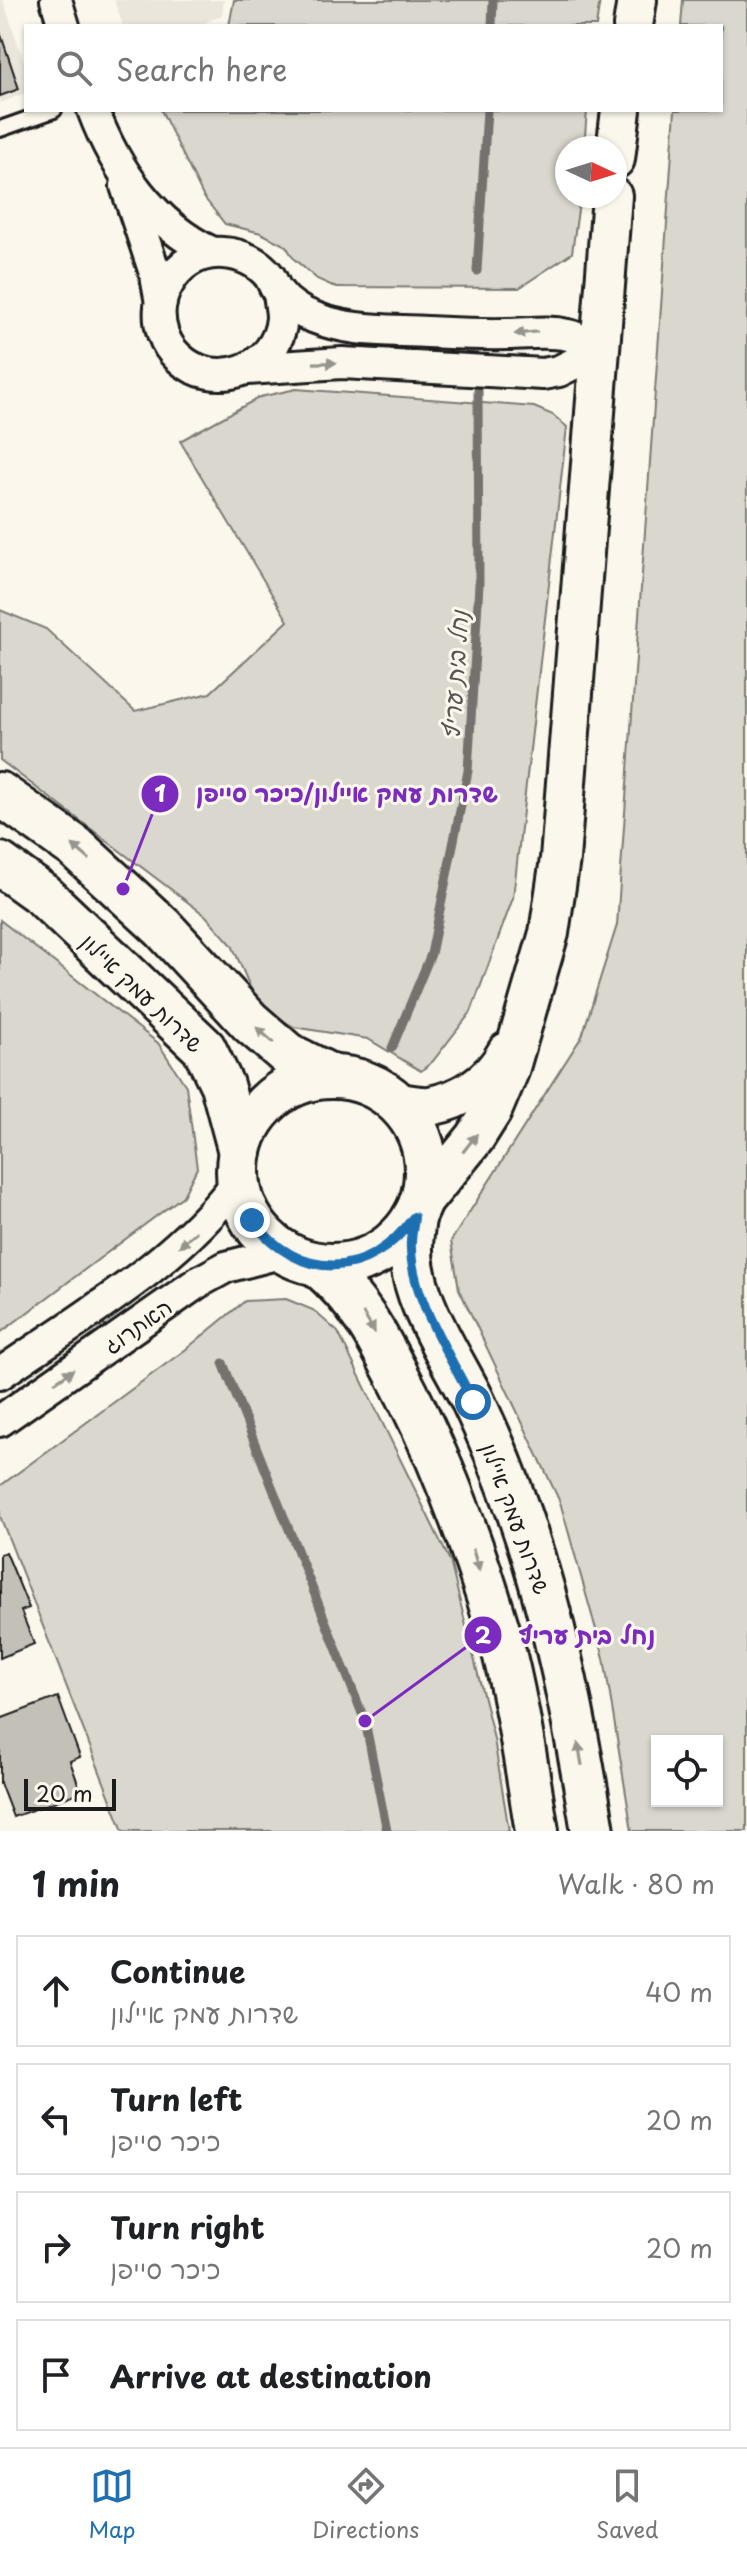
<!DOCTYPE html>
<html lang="en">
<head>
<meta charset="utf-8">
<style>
  body { margin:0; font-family:"Playpen Sans","Playpen Sans Hebrew",sans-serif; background:#f6f6f6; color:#202124 }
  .controls { position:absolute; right:24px; bottom:24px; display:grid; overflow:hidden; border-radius:0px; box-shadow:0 2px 6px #0004 }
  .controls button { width:72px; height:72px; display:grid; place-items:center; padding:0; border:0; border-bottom:2px solid #e0e0e0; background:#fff; color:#202124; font:40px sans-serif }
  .compass { position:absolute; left:555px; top:136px; width:72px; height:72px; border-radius:50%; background:#fff; box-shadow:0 2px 6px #0004; rotate:94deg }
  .scale { position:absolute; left:24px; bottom:20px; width:92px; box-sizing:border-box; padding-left:8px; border:4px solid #1c1c1c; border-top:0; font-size:22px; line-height:28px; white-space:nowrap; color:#1c1c1c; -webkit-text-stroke:6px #fbf7ec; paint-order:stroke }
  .stop { position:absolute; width:24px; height:24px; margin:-18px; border:6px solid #1f6fb2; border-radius:50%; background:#fff }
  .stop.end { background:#1f6fb2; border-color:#fff; box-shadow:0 2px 8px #0008 }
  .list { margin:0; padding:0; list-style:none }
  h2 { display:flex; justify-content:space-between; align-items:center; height:104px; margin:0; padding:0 32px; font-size:34px }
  h2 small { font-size:26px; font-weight:400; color:#757577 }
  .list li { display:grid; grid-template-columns:52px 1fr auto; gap:24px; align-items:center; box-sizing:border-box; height:112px; margin:0 16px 16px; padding:0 16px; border:2px solid #e0e0e0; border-radius:0px }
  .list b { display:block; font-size:30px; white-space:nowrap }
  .list p { margin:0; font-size:26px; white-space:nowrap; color:#757577 }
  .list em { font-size:26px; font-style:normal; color:#757577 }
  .icon { flex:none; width:44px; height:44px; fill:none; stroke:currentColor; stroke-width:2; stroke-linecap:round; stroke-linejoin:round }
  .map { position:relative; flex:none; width:747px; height:1831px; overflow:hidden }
  .search { position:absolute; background:#fff; box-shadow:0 2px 6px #0004; left:24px; right:24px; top:24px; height:88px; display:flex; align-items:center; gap:20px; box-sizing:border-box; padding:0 28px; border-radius:0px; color:#757577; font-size:30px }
  .sheet { height:616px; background:#fff }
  nav { display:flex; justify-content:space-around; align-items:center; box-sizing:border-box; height:112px; border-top:2px solid #e0e0e0; background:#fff; font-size:22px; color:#757577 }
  nav a { display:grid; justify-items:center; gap:4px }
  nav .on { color:#1f6fb2 }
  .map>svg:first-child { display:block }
</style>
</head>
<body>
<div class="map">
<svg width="747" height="1831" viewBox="0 0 747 1831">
  <rect width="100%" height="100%" fill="#fbf7ec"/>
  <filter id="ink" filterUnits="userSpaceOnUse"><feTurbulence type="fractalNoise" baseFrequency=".0125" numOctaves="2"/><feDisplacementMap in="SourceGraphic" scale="16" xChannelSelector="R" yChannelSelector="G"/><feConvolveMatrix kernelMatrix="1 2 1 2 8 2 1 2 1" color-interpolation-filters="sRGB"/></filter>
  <g filter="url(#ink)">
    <g fill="#eae6dc">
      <polygon points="0,0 3,0 26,68 26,93 0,103"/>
      <polygon points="114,0 224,0 222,15 197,26 123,26"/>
    </g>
    <g fill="#dad7ce" stroke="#7b7a75" stroke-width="2" fill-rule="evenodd">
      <polygon points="234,0 600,0 596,26 229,26"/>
      <path d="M683,0H747V1831H632L604,1658L560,1502L459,1289L451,1241L582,1036L617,925L675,110H721V26H681ZM657,1741H717V1801H657Z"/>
      <polygon points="161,110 587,110 584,148 567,148 567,196 580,196 572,253 519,288 335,287 317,279 294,259 286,246 261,233 225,224 203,196"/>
      <polygon points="296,389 534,407 553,415 567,427 513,898 471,1012 433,1061 421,1071 368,1039 294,1027 272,1014 253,994 232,945 206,916 0,760 0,610 46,629 135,711 210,693 288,621 180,441 260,397"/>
      <polygon points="0,920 158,1043 186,1086 197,1168 183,1196 0,1333"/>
      <polygon points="286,1299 313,1310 338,1332 450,1561 494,1739 509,1831 123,1831 0,1516 0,1486 185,1350 245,1301"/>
    </g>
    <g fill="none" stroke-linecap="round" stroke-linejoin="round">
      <g stroke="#74726e" stroke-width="9">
        <polyline points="492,26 493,0"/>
        <polyline points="477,271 487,110"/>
        <polyline points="392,1048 431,954 468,771 479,584 478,390"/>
        <polyline points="223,1363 365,1721 387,1831"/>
      </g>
    </g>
    <g fill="#c3c0b8" stroke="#1c1c1c" stroke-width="2">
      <polygon points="0,32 19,89 0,96"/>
      <polygon points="6,1552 29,1608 21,1611 34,1644 0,1658 0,1554"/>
      <polygon points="58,1697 80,1757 70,1761 81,1792 13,1817 0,1783 0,1719"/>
    </g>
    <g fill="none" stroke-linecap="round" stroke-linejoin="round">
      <g stroke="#1c1c1c" stroke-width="20">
        <polyline id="service" points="0,129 54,110"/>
      </g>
      <g stroke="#1c1c1c" stroke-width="36">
        <g id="minor">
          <polyline points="56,0 64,26"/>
          <path d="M93,110C115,169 154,226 213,253"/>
          <polyline points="126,186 156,276 161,303"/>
          <path d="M279,294C280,302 282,310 282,318C278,370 214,392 178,357C164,344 158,325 160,307C162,290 174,271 188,262C199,255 211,252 223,253C241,254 259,262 270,277C273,282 275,289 279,293C287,304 301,313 313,317C342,329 373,330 403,331C438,332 472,335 507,334C528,334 547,330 568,335C579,337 590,345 601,350"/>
          <polyline points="247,369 342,363 543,374 559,371 601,350"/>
          <path d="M0,1374C83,1316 177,1263 239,1180"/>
          <polyline points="0,1421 197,1283 226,1267 284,1252"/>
        </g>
      </g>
      <g stroke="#1c1c1c" stroke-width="44">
        <g id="tertiary">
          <polyline points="633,26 637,0"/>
          <polyline points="615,159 621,110"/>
          <path d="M398,1103C408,1104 420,1107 430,1106C462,1100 492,1081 507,1052"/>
          <polyline points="421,1204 475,1138 492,1111 509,1071 549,933 560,859 612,196"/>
        </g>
      </g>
      <g stroke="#1c1c1c" stroke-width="48">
        <g id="secondary">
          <polyline points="0,794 75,847 163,928 250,1022 287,1054 331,1076"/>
          <polyline points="0,864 43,895 204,1048 222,1085 240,1152"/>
          <circle cx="332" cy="1171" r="94"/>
          <path d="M414,1217C413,1227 411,1238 411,1248C410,1297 450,1355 472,1399C489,1435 505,1473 518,1511C555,1616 575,1722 593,1831"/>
          <path d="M318,1265C363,1304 380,1342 407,1394C446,1471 475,1551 499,1633C517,1698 526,1765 537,1831"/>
        </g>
      </g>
      <use href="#service" stroke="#fbf7ec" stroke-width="14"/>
      <use href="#minor" stroke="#fbf7ec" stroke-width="30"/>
      <use href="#tertiary" stroke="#fbf7ec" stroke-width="38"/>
      <use href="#secondary" stroke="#fbf7ec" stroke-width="42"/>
    </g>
    <defs><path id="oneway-solid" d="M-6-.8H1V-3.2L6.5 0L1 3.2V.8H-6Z" transform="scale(2)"/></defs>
    <g fill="#97948e">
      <use href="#oneway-solid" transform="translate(526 333) rotate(174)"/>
      <use href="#oneway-solid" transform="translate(325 363) rotate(-1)"/>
      <use href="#oneway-solid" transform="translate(81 852) rotate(-139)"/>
      <use href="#oneway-solid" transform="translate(265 1035) rotate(-139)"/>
      <use href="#oneway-solid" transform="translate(470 1143) rotate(-52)"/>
      <use href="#oneway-solid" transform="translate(188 1239) rotate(139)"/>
      <use href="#oneway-solid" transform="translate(369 1323) rotate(59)"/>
      <use href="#oneway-solid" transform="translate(64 1376) rotate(-35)"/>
      <use href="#oneway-solid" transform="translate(476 1560) rotate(73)"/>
      <use href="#oneway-solid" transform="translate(580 1754) rotate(-100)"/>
    </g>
  </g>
  <g fill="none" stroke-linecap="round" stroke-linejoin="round" filter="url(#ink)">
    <path stroke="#1f6fb2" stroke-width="10" d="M252,1220C299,1282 369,1280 414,1217C413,1228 410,1239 411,1249C412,1299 451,1357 473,1402"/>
  </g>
  <g text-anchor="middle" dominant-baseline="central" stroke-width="6" stroke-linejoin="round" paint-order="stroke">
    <g font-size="22" fill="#1c1c1c" stroke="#fbf7ec">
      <text transform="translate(143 992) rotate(44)">שדרות עמק איילון</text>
      <text transform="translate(137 1325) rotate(-35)">האתרוג</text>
      <text transform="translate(517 1518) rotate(70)">שדרות עמק איילון</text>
    </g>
    <g font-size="24" font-style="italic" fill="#575653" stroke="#fbf7ec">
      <text transform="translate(454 675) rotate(-86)">נחל בית עריף</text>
    </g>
  </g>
  <path fill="none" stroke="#7b2cbf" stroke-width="3" d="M123 889L160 794M365 1721L483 1635"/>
  <g fill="#7b2cbf" stroke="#fbf7ec" stroke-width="3">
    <circle cx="123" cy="889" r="8"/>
    <circle cx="365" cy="1721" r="8"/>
    <circle cx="160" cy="794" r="20"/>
    <circle cx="483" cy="1635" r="20"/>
  </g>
  <g font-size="24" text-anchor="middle" font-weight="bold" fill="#fff">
    <text x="160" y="802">1</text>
    <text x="483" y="1644">2</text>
  </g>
  <g font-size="24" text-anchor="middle" font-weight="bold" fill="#7b2cbf" stroke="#fbf7ec" stroke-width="6" stroke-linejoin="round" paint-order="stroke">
    <text x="347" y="802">שדרות עמק איילון/כיכר סייפן</text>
    <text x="587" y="1644">נחל בית עריף</text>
  </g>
</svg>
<div class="controls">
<button><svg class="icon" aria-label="locate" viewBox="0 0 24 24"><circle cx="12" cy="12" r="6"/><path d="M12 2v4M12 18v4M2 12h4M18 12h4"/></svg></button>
</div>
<svg class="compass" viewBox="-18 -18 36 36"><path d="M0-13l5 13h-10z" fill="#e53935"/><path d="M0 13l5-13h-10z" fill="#757577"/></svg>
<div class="scale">20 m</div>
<div class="stop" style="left:473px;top:1402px"></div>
<div class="stop end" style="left:252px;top:1220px"></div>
<div class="search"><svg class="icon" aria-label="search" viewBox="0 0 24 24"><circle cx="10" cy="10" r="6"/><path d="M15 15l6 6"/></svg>Search here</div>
</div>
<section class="sheet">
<h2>1 min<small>Walk · 80 m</small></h2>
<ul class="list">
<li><svg class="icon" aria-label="ahead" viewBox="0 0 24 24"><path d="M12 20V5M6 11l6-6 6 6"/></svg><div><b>Continue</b><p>שדרות עמק איילון</p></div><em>40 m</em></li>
<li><svg class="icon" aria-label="left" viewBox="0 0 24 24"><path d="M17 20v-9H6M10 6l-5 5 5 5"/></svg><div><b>Turn left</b><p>כיכר סייפן</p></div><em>20 m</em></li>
<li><svg class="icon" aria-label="right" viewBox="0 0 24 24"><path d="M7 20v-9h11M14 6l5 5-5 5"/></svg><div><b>Turn right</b><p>כיכר סייפן</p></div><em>20 m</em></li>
<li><svg class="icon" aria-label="arrive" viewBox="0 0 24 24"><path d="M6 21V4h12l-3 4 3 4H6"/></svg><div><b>Arrive at destination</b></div></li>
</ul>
</section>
<nav>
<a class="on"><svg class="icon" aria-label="map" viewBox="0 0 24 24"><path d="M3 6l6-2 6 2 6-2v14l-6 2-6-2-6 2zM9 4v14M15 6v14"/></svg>Map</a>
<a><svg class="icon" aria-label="directions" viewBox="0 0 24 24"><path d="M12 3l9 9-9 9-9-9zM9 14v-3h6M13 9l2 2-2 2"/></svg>Directions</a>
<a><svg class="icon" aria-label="saved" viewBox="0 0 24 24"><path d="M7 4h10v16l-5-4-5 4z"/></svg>Saved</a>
</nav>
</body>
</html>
